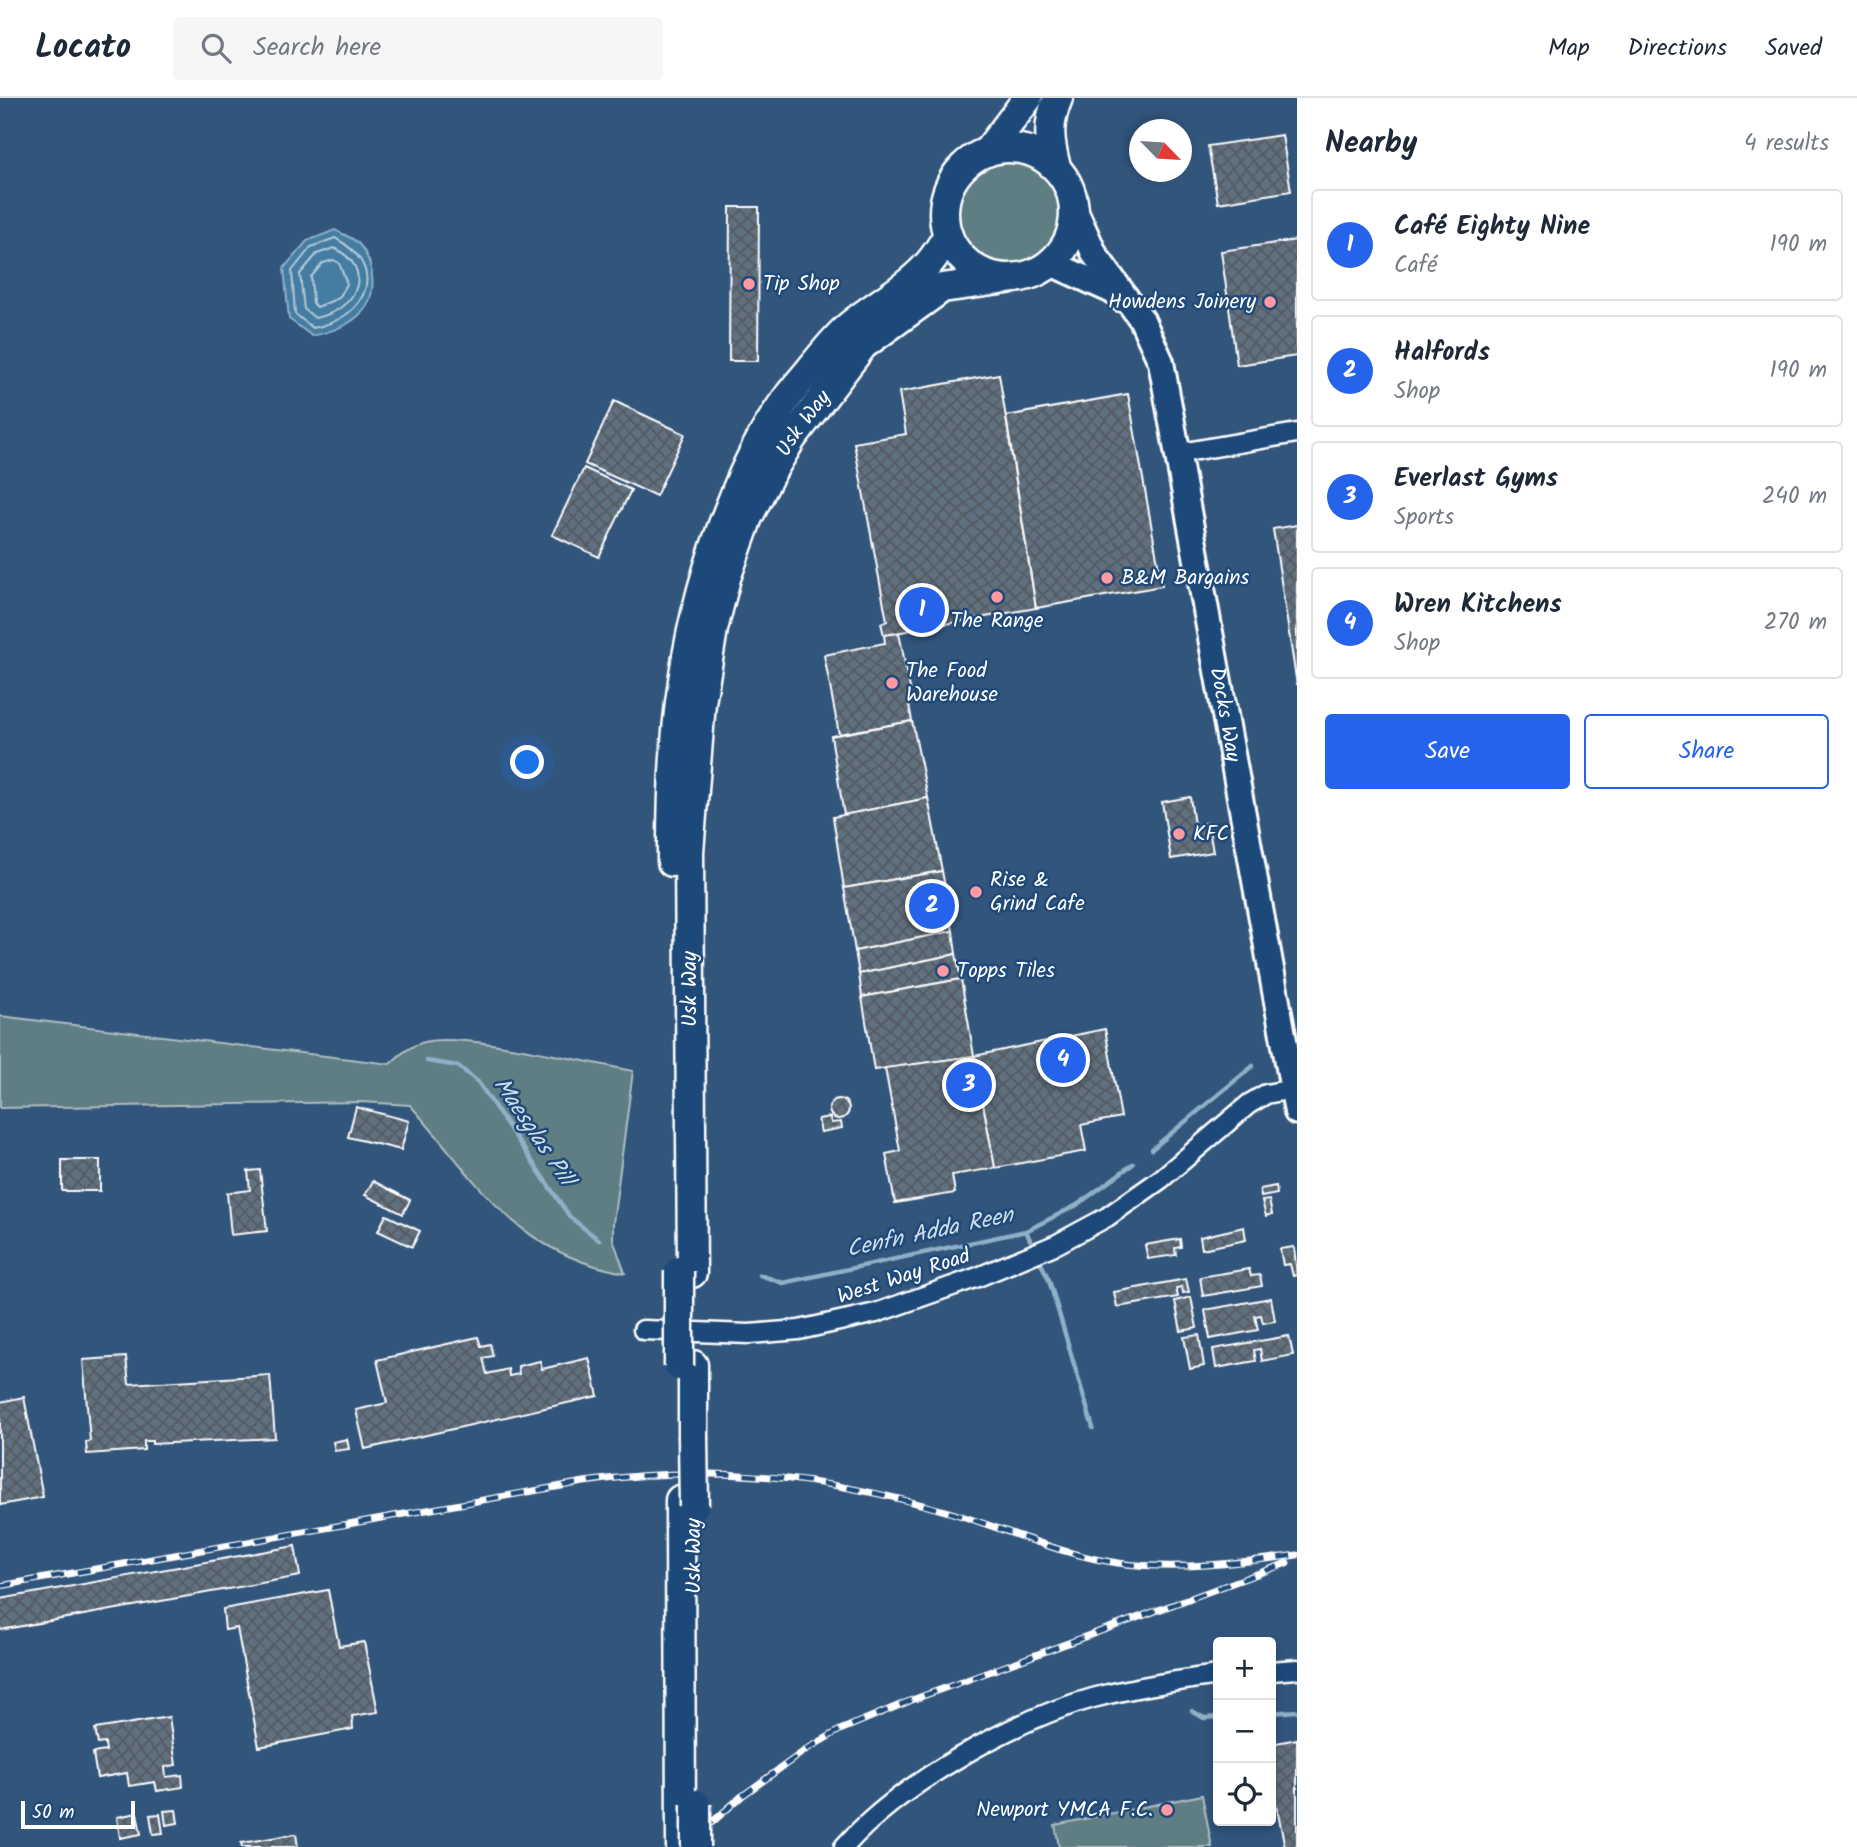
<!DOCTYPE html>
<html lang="en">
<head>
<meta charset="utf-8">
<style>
  body { margin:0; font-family:Kalam,sans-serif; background:#f6f6f7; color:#1f2937 }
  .controls { position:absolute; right:21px; bottom:21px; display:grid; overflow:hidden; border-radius:7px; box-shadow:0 4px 10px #0003 }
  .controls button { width:63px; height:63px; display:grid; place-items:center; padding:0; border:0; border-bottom:2px solid #e0e1e3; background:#fff; color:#1f2937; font:35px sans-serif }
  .compass { position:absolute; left:1129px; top:21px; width:63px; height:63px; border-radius:50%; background:#fff; box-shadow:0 4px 10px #0003; rotate:115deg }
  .scale { position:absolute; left:21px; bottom:18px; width:114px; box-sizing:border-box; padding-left:7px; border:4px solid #fff; border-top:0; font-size:19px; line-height:24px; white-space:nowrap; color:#fff; -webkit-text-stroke:5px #1f4a7a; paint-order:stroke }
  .you { position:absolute; left:528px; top:665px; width:24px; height:24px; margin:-18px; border:5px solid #fff; border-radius:50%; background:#1a73e8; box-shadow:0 0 0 10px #1a73e833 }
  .badge { display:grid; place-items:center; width:46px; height:46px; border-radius:50%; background:#2563eb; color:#fff; font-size:23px; font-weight:700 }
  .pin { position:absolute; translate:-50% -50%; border:4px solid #fff; box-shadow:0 2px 7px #0006 }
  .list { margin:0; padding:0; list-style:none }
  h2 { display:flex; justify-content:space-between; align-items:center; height:91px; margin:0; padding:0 28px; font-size:30px }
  h2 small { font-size:23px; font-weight:400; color:#747a83 }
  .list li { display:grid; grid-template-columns:46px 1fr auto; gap:21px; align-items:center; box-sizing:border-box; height:112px; margin:0 14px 14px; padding:0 14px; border:2px solid #e0e1e3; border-radius:7px }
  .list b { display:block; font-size:26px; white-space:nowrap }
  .list p { margin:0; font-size:23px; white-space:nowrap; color:#747a83 }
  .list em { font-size:23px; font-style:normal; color:#747a83 }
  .actions { display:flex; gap:14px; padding:21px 28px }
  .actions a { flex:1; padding:16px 0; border:2px solid #2563eb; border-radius:7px; text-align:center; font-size:24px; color:#2563eb }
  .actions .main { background:#2563eb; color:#fff }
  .icon { flex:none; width:38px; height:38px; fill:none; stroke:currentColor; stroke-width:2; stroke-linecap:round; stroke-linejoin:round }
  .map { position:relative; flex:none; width:1297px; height:1749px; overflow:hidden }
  header { display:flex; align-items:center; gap:42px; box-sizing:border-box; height:98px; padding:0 35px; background:#fff; border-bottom:2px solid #e0e1e3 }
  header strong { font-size:33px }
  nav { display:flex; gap:38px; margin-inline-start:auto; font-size:24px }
  .search { width:490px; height:63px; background:#f6f6f7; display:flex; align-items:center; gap:18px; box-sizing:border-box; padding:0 24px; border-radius:7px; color:#747a83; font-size:26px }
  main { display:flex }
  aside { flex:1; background:#fff }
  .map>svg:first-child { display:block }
</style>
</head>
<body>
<header>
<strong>Locato</strong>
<div class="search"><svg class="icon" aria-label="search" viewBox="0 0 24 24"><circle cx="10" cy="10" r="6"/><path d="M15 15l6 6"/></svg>Search here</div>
<nav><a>Map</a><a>Directions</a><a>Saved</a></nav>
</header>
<main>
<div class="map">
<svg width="1297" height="1749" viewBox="0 0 1297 1749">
  <defs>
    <pattern id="building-cross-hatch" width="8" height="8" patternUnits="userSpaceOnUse" patternTransform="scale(1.75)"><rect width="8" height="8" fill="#5f6f7f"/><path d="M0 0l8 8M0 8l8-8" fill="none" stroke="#545a60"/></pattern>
  </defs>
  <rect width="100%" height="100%" fill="#32557c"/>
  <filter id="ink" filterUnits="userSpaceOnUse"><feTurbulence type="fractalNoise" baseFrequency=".0143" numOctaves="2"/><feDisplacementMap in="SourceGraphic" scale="14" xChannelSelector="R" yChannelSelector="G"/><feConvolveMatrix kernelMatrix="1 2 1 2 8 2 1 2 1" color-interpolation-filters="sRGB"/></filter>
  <g filter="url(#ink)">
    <g fill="#5e7e83" stroke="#aebec1" stroke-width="2">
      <circle cx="1011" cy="110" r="55"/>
      <path d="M0,918L390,966C399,957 408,949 421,945C457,932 589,965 633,973L613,1125V1141L625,1175C513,1155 480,1085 410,1007L361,1004L0,1010Z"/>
      <polygon points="1202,1697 1212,1749 1059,1749 1055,1727"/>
    </g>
    <path fill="#447ba1" stroke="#8fb0c7" stroke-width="2" d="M335,132C342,136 353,140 358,145C376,165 379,202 357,219C344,230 328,234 312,238L289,221L284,170L307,143Z"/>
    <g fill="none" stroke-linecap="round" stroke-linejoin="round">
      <g stroke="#b4cad9" stroke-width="2">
        <path d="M335,140C389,169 368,220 313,230L295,216L292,173L311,149Z"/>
        <path d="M334,150C377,171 356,213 315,220L304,211L300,176L317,156Z"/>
        <polygon points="334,162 339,165 347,186 339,200 317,209 313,205 311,179 323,165"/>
      </g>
      <g stroke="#8fb0c7" stroke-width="4.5">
        <polyline points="427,963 458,968 478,984 570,1119 599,1142"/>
        <polyline points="1152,1051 1253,968"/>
        <polyline points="1026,1133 1035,1152"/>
        <polyline points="1038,1159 1049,1182 1093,1330"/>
        <polyline points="760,1177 783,1185 1026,1133 1077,1107 1133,1066"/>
        <polyline points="1192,1613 1204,1620 1218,1619"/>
        <polyline points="1271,1615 1297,1613"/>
      </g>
    </g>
    <g fill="url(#building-cross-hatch)" stroke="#fff" stroke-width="2">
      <polygon points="1282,37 1291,93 1218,105 1208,48"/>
      <polygon points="730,109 759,109 758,263 729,263"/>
      <polygon points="1297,142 1297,258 1237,267 1221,153"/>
      <polygon points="999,276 1036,510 884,537 881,525 887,523 854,345 906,336 899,294"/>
      <polygon points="1128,296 1162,488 1036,510 1006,318"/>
      <polygon points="614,303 685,336 656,398 585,366"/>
      <polygon points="584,370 631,392 599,459 552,437"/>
      <polygon points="1297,427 1297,587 1273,431"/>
      <polygon points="899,535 911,595 907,596 912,623 839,636 824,557 885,545 884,537"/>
      <polygon points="912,623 928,700 844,717 831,638"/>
      <polygon points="1190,699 1194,727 1208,725 1213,754 1171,761 1162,704"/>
      <polygon points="928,700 942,773 844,790 833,719"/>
      <polygon points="942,773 953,833 855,853 844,790"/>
      <polygon points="953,833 956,856 859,876 855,853"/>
      <polygon points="956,856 961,881 862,899 859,876"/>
      <polygon points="961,881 974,958 874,972 862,899"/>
      <polygon points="1105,931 1121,1019 1081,1027 1086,1053 995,1070 974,958"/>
      <polygon points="974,958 995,1070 952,1077 955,1095 895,1105 886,1056 900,1053 885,970"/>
      <circle cx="839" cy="1011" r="10"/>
      <polygon points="356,1009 409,1023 401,1052 348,1039"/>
      <polygon points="830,1019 831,1025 841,1024 842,1030 821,1034 818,1021"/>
      <rect x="62" y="1062" width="38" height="31"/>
      <polygon points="260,1072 267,1133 231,1137 227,1095 250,1092 248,1073"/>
      <polygon points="373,1083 410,1102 403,1116 365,1097"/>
      <polygon points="1276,1088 1277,1096 1261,1099 1260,1091"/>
      <polygon points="1269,1102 1272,1116 1266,1118 1262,1103"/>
      <polygon points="386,1117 420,1133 412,1149 378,1133"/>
      <polygon points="1244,1129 1246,1142 1202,1151 1200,1139"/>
      <polygon points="1180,1141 1181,1149 1175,1150 1176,1157 1148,1161 1145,1147"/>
      <polygon points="1294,1149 1297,1177 1293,1178 1290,1166 1283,1167 1280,1151"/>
      <polygon points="1249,1171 1251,1178 1260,1177 1262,1188 1203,1198 1200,1179"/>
      <polygon points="1186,1181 1189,1194 1183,1195 1182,1189 1176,1190 1178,1199 1117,1209 1114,1194"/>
      <polygon points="1191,1199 1197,1230 1181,1233 1175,1203"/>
      <polygon points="1271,1200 1275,1223 1263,1225 1261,1217 1255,1218 1258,1232 1210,1241 1205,1212"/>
      <polygon points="1199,1237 1204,1268 1190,1271 1184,1239"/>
      <polygon points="1289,1238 1293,1257 1262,1263 1260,1251 1254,1252 1256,1263 1216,1270 1213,1251"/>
      <polygon points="478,1239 481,1248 490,1246 493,1258 483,1260 487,1276 508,1271 509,1278 519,1276 518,1268 540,1263 542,1271 589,1260 598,1298 365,1351 356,1312 387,1305 377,1262"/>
      <polygon points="126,1259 129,1286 270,1277 275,1340 152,1346 152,1343 144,1343 144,1352 87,1356 86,1344 90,1343 83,1262"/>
      <polygon points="24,1299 43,1399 0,1407 0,1304"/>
      <polygon points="347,1341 349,1351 335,1353 333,1344"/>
      <polygon points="295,1448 300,1478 0,1532 0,1501"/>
      <polygon points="328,1492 339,1548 364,1544 378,1614 352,1618 353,1631 259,1649 237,1530 225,1532 223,1511"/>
      <polygon points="169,1619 176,1667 165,1669 166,1679 182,1677 183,1689 157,1693 155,1684 129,1688 127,1675 97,1680 93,1655 106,1653 105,1645 98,1646 95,1631"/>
      <polygon points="1297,1641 1297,1749 1285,1749 1271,1682 1271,1646"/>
      <polygon points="176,1712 178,1725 166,1727 164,1713"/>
      <polygon points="137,1715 141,1736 120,1740 117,1719"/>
      <polygon points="160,1716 163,1735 153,1736 150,1717"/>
      <polygon points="296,1736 298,1749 242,1749 241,1745"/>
    </g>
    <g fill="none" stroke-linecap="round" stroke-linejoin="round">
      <g stroke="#fff" stroke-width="23">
        <g id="street">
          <polyline points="1180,355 1297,335"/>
          <polyline points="643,1232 749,1236 799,1232 876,1215 978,1179 1057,1146 1107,1119 1161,1081 1249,1006 1266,996 1293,991"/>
          <polyline points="1271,1573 1297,1571"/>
          <path d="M844,1749C899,1687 1012,1622 1093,1600C1134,1589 1176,1583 1218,1577"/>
        </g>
      </g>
      <g stroke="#fff" stroke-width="30">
        <g id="secondary">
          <path id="s1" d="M1074,110L1095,157L1142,222L1161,264L1297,1014"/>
          <polyline points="1051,165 1115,194 1122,201"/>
        </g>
      </g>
      <g stroke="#fff" stroke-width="33">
        <g id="primary">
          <circle cx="1009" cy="115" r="65"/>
          <polyline points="987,54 1028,0"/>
          <path d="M1056,69C1049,42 1047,26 1058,0"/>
          <path d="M672,764C671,638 683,523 731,406C747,364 769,321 798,286C814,268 829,246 847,230C872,208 910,189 930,164C937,156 942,146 948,138"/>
          <path id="s2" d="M692,1175L689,754L701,605L713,531L726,480L748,419L769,378L792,340L863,247L942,190L1015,180"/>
          <polyline points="693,1267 693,1338"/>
          <polyline points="680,1402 681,1749"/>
        </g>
      </g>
      <use href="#street" stroke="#1f4a7a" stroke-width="18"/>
      <use href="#secondary" stroke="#1f4a7a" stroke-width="24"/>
      <use href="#primary" stroke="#1f4a7a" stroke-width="28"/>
      <g stroke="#fff" stroke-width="7">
        <g id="rail">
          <path d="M0,1488L584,1384C709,1366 824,1378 945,1413C1002,1429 1059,1457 1118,1465C1178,1473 1237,1465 1297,1457"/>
          <polyline points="684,1749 742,1698 807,1651 840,1632 912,1602 1287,1465"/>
        </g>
      </g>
      <use href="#rail" stroke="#1f4a7a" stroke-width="4.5" stroke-dasharray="13" stroke-linecap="butt"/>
      <g stroke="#fff" stroke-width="33" stroke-linecap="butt">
        <g id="primary-bridge">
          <polyline points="679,1173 679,1268"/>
          <polyline points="693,1338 694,1408"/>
          <polyline points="696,1706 696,1749"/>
        </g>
      </g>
      <use href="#primary-bridge" stroke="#1f4a7a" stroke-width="28"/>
    </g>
  </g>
  <g fill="#ff9aa2" stroke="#1f4a7a" stroke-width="2.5">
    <circle cx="749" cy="186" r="7"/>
    <circle cx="1270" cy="204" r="7"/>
    <circle cx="1107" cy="480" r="7"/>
    <circle cx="997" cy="499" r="7"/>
    <circle cx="892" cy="585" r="7"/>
    <circle cx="1179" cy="736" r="7"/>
    <circle cx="976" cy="794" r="7"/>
    <circle cx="943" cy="873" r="7"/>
    <circle cx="1167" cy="1712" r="7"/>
  </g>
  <g text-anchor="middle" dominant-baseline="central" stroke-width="5" stroke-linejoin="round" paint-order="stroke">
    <g font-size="21" fill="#fff" stroke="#1f4a7a" text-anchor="start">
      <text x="763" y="186">Tip Shop</text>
      <text x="1256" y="204" text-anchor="end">Howdens Joinery</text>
      <text x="1121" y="480">B&amp;M Bargains</text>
      <text x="997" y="523" text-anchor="middle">The Range</text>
      <text x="906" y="573">The Food<tspan x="906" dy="24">Warehouse</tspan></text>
      <text x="1193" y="736">KFC</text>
      <text x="990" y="782">Rise &amp;<tspan x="990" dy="24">Grind Cafe</tspan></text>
      <text x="957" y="873">Topps Tiles</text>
      <text x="1153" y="1712" text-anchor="end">Newport YMCA F.C.</text>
    </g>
    <g font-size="21" fill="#fff" stroke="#1f4a7a">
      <text stroke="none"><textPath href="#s2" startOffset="872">Usk Way</textPath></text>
      <text stroke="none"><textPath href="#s1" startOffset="536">Docks Way</textPath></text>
      <text transform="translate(690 891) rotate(-90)">Usk Way</text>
      <text transform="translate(904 1179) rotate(-18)">West Way Road</text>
      <text transform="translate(694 1458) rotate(-90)">Usk Way</text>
    </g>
    <g font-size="23" font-style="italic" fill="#d0dee8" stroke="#1f4a7a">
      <text transform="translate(533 1034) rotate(56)">Maesglas Pill</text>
      <text transform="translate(930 1135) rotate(-12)">Cenfn Adda Reen</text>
    </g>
  </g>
</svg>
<div class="controls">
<button>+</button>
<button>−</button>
<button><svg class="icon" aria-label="locate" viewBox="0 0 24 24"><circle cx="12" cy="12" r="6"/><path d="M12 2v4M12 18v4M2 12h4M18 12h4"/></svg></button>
</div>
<svg class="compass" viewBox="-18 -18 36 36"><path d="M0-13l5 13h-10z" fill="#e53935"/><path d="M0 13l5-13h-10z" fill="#747a83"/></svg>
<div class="scale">50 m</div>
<div class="you"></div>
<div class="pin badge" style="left:922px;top:512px">1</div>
<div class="pin badge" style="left:932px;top:808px">2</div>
<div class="pin badge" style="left:969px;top:987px">3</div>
<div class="pin badge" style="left:1063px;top:962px">4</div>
</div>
<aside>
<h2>Nearby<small>4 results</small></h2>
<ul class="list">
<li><span class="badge">1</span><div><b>Café Eighty Nine</b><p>Café</p></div><em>190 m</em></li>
<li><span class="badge">2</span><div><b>Halfords</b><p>Shop</p></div><em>190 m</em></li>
<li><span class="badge">3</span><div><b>Everlast Gyms</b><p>Sports</p></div><em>240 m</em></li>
<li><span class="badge">4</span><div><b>Wren Kitchens</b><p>Shop</p></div><em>270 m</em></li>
</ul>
<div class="actions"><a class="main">Save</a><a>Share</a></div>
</aside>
</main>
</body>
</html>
